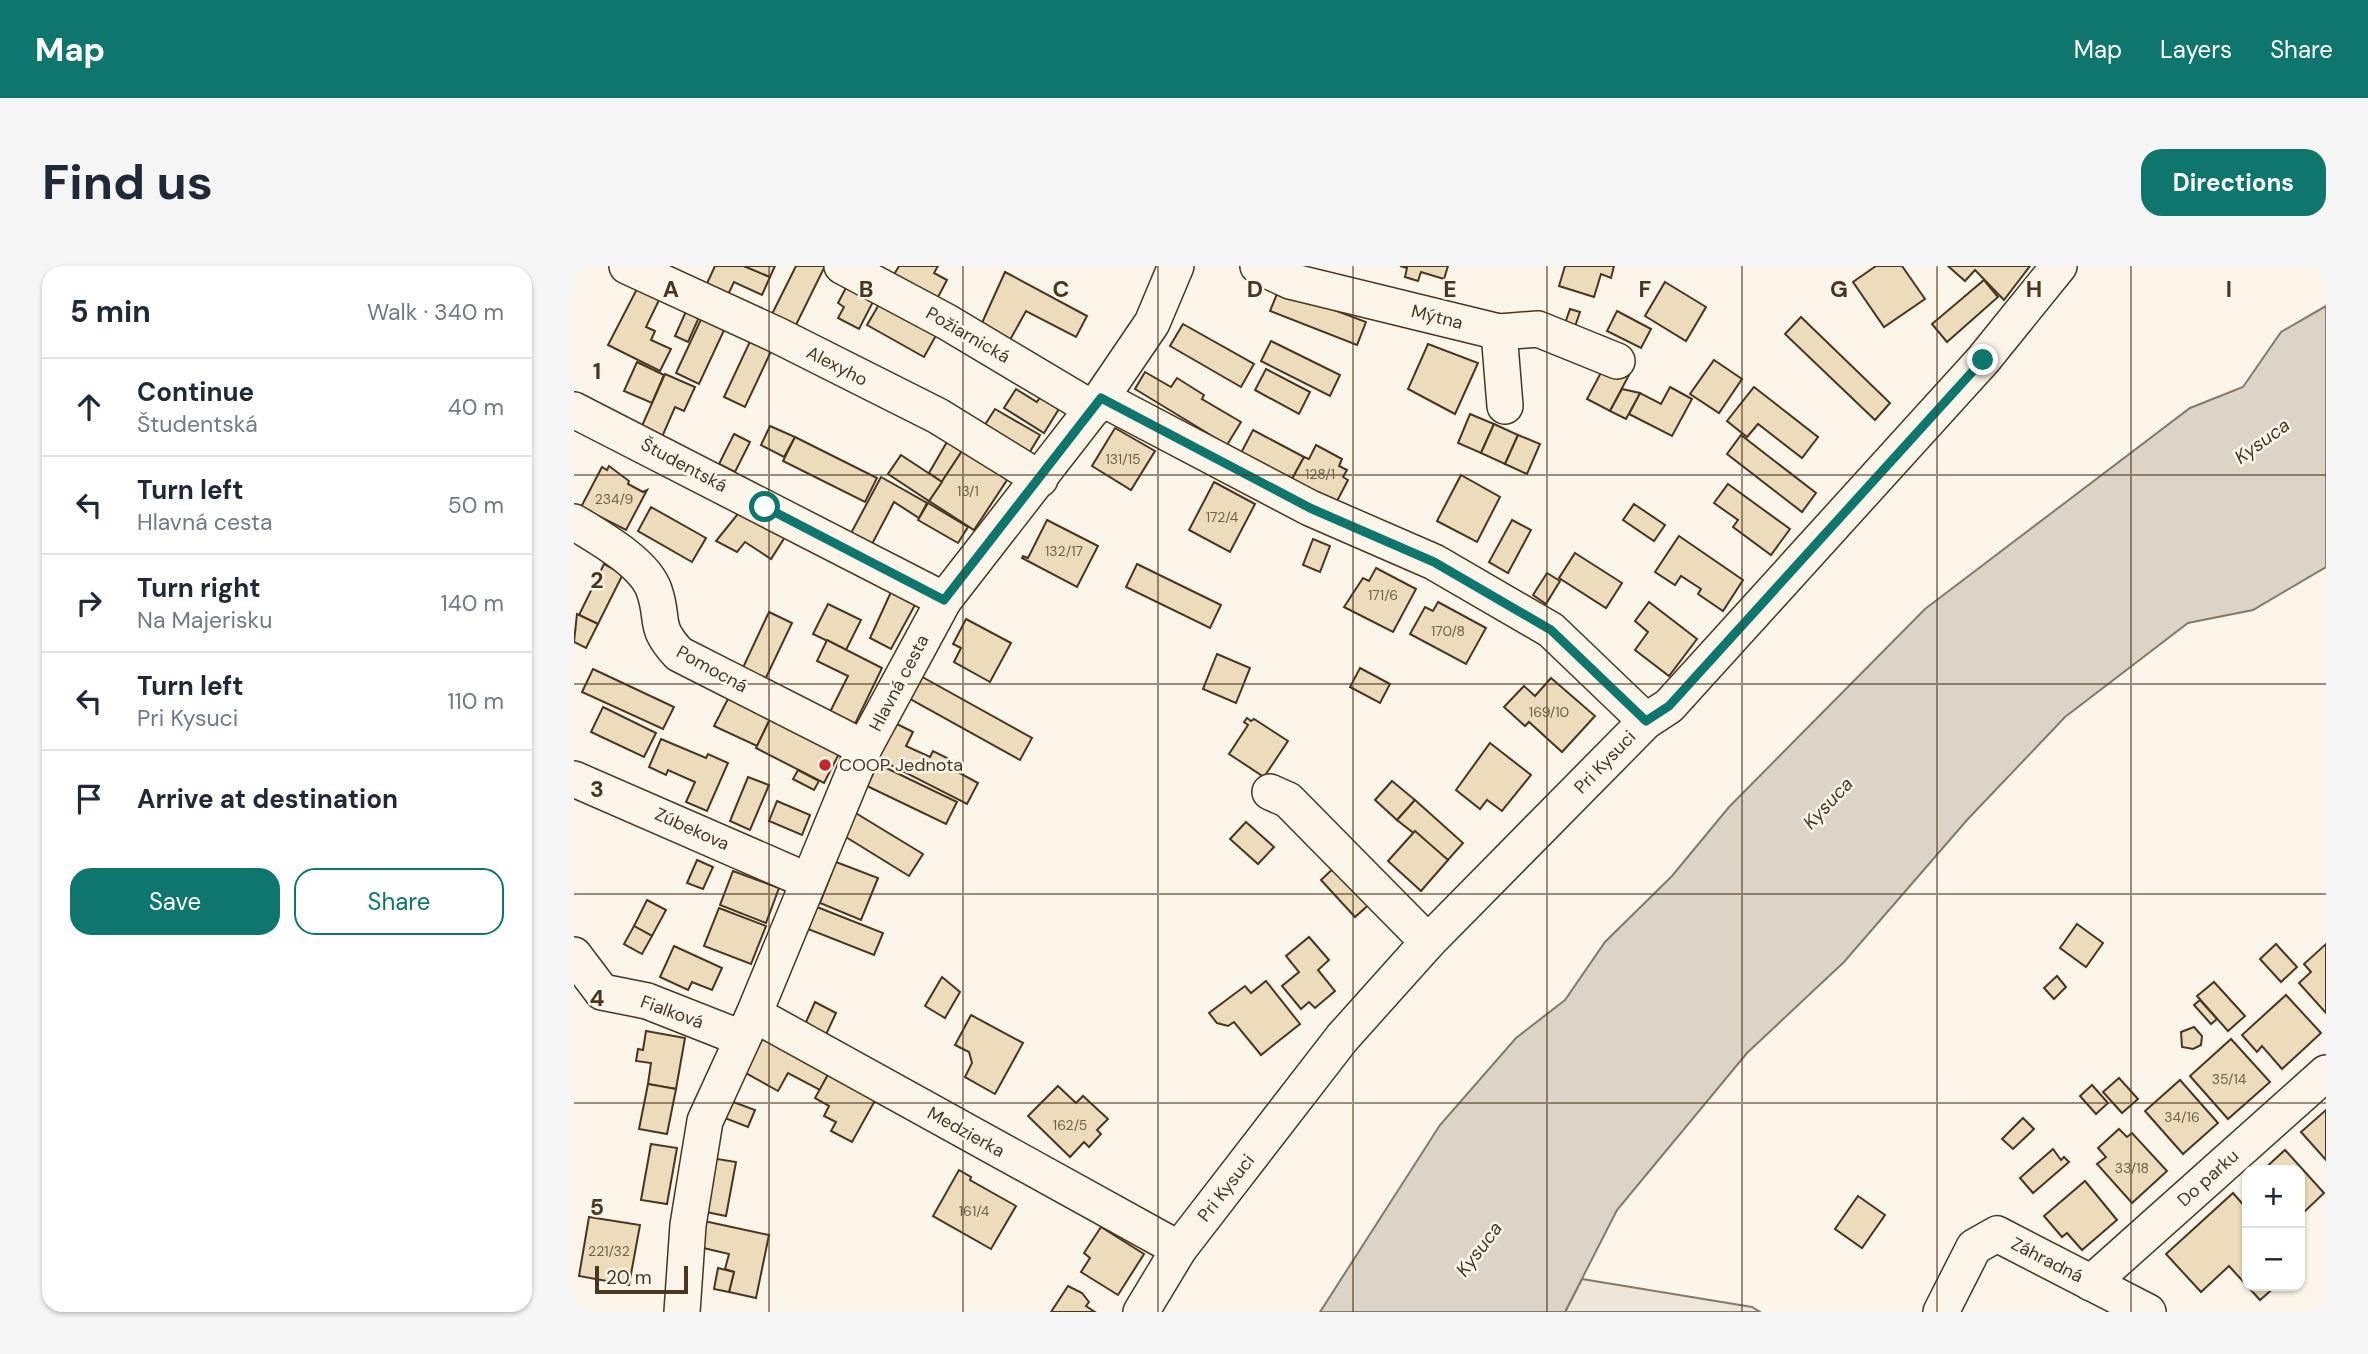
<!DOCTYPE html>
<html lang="en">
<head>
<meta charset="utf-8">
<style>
  body { margin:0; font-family:"DM Sans",sans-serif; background:#f6f6f7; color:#1f2937 }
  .controls { position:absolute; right:21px; bottom:21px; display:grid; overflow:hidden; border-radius:14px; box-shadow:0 2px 5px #0004 }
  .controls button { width:63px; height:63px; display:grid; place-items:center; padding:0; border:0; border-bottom:2px solid #e0e1e3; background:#fff; color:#1f2937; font:35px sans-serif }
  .scale { position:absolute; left:21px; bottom:18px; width:93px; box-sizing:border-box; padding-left:7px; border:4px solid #4a3520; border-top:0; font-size:19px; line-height:24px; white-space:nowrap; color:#4a3520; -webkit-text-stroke:5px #fbf6e9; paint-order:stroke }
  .stop { position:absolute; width:21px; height:21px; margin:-16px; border:5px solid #0f766e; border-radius:50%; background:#fff }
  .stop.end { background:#0f766e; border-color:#fff; box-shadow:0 2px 7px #0008 }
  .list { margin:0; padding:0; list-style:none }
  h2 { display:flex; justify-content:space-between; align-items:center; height:91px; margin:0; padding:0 28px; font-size:30px }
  h2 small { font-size:23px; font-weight:400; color:#747a83 }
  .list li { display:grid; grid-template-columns:46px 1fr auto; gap:21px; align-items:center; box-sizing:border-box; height:98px; padding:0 28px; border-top:2px solid #e0e1e3 }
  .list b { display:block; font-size:26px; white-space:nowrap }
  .list p { margin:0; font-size:23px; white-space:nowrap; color:#747a83 }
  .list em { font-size:23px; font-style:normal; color:#747a83 }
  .actions { display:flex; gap:14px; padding:21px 28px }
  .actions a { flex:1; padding:16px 0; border:2px solid #0f766e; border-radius:21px; text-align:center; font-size:24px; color:#0f766e }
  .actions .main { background:#0f766e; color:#fff }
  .icon { flex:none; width:38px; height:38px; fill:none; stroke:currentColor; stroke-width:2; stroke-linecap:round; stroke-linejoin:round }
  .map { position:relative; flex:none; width:1752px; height:1046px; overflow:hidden; border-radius:21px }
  header { display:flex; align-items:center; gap:42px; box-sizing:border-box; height:98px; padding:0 35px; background:#0f766e; color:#fff }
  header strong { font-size:33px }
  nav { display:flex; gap:38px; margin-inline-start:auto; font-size:24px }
  .intro { display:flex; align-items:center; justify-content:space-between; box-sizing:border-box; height:168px; padding:0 42px }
  h1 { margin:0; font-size:49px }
  .button { padding:18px 32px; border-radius:21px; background:#0f766e; color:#fff; font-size:24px; font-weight:700 }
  main { display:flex; gap:42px; padding:0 42px }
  aside { flex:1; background:#fff; border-radius:21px; box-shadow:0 2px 5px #0004 }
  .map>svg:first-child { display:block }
</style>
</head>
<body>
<header>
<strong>Map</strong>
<nav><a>Map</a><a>Layers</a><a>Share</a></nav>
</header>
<div class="intro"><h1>Find us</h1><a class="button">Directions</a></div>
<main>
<aside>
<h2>5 min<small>Walk · 340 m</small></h2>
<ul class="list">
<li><svg class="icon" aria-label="ahead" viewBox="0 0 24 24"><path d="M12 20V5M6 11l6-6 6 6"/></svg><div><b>Continue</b><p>Študentská</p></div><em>40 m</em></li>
<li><svg class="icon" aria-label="left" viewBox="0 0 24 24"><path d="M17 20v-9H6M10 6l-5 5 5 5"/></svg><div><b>Turn left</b><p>Hlavná cesta</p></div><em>50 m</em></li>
<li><svg class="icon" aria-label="right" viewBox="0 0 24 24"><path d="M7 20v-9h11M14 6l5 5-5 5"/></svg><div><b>Turn right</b><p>Na Majerisku</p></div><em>140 m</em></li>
<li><svg class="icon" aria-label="left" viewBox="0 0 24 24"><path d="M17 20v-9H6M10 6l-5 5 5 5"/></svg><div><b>Turn left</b><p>Pri Kysuci</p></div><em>110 m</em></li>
<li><svg class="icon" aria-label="arrive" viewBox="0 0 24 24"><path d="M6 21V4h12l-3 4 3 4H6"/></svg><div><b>Arrive at destination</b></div></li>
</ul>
<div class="actions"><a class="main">Save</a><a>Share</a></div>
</aside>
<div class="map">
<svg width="1752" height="1046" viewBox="0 0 1752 1046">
  <rect width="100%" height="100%" fill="#fbf6e9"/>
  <polygon fill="#ede6d9" stroke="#887966" stroke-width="2" points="1008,1013 1178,1041 1186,1046 991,1046"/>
  <polygon fill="#dcd4c6" stroke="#887966" stroke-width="2" points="1752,40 1752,301 1679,344 1614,357 1491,451 1393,554 1270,696 1173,787 1043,944 991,1046 746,1046 866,859 942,772 991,734 1031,676 1098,610 1155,541 1351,343 1616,142 1669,121 1707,66"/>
  <g fill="#ecdcbc" stroke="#4a3520" stroke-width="2">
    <polygon points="141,0 170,0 196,11 188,29 160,16 151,35 129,26"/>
    <polygon points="170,0 201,0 196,11"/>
    <polygon points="222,0 251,0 220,63 196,52"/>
    <polygon points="325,0 364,0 360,7 373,14 362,35 318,12"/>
    <polygon points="826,0 874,0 870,13 847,6 844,15 831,11 833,2"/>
    <polygon points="991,0 1040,0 1037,12 1027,8 1020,31 985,20"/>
    <polygon points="1302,0 1328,0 1351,33 1310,61 1279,16"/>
    <polygon points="1374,0 1456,0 1430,34 1401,4 1391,15"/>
    <polygon points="431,6 513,50 502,71 452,45 436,74 407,59"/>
    <polygon points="1410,14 1424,31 1373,76 1358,58"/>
    <polygon points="275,16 302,30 285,63 264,52 270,41 264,37"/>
    <polygon points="1091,16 1132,41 1112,75 1071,50"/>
    <polygon points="65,19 87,30 72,61 81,65 77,74 97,83 86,105 34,79"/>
    <polygon points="705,23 792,56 783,79 696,45"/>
    <polygon points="307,35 364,66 350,91 293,59"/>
    <polygon points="113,43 126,49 114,76 101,70"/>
    <polygon points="996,43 1006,46 998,69 988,66"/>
    <polygon points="1043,45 1077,63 1067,82 1033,65"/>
    <polygon points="129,49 152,60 125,118 102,107"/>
    <polygon points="1227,51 1316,137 1301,154 1211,68"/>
    <polygon points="609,58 680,98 667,121 596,80"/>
    <polygon points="179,69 200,79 171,141 150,131"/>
    <polygon points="697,75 766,109 756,130 687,95"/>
    <polygon points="854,78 904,97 881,148 834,123"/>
    <polygon points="1140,94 1168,113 1145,147 1116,128"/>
    <polygon points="63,96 90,109 78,137 50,125"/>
    <polygon points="1032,97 1055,109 1036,145 1013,133"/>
    <polygon points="692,103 736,126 725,148 681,124"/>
    <polygon points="571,106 597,121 603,112 630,129 628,133 667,156 653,179 561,123"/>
    <polygon points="91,108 121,121 110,145 101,141 88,171 67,162"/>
    <polygon points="1096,121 1118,133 1098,170 1055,148 1066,127 1087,138"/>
    <polygon points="1180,121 1244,171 1228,192 1184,158 1173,171 1153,155"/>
    <polygon points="442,123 463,136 469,126 488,138 470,167 430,142"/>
    <polygon points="1048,123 1066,127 1052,153 1036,145"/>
    <polygon points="421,143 466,169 454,189 409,162"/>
    <polygon points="896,148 920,158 907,187 884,177"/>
    <polygon points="920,158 944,169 931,198 907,187"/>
    <polygon points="196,160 221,171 210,191 187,179"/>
    <polygon points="541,162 581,185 557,224 518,200"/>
    <polygon points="679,164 730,191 718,213 667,187"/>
    <polygon points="160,168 176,176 161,206 145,198"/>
    <polygon points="377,169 392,179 368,216 355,207"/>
    <polygon points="944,169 966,178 953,208 931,198"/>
    <polygon points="1167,169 1242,227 1228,246 1153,188"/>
    <polygon points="221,171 303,212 291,236 209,195"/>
    <polygon points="392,179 437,208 400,264 355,235"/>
    <polygon points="742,179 768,193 765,200 773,204 769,211 774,214 762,237 718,213 730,191 735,193"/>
    <polygon points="327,189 368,216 355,235 314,208"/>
    <polygon points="35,200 55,215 54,218 69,226 73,224 52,264 7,241 28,201 33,204"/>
    <polygon points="887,209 926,231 903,276 863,255"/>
    <polygon points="307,211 353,237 345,252 320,236 297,280 276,269"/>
    <polygon points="640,216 681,238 656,286 615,264"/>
    <polygon points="1154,218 1216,263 1197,289 1159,261 1164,254 1140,237"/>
    <polygon points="354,237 394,261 384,277 344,254"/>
    <polygon points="1060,238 1091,259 1080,275 1049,254"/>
    <polygon points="77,241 132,272 118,296 64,265"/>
    <polygon points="167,244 211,271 197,293 171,276 163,286 142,275"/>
    <polygon points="473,254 524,280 503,321 448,292 449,290 454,292"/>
    <polygon points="938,254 957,264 934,307 915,296"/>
    <polygon points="1105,270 1169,314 1149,345 1124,328 1127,323 1107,310 1101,319 1081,306"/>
    <polygon points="739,273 756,280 746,306 729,299"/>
    <polygon points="1001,287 1048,317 1032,342 985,312"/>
    <polygon points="30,298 49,308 24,358 5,349"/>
    <polygon points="563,298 647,339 636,362 552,321"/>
    <polygon points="802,302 842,323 819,366 770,341 789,312 795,315"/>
    <polygon points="973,307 986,315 972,338 959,329"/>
    <polygon points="317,326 341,339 317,383 296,372"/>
    <polygon points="864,336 912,362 892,398 836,368 851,341 859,345"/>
    <polygon points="1075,336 1123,373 1095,410 1061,384 1074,366 1061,355"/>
    <polygon points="254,338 287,354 272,384 239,368"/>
    <polygon points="195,346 218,357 189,418 166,408"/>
    <polygon points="3,348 24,358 12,382 0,376"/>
    <polygon points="392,353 437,377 416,416 380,396 387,382 379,378"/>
    <polygon points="253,374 308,402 280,460 255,448 274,410 243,395"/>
    <polygon points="643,388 676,402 662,437 629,423"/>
    <polygon points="786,402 816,418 806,437 776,421"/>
    <polygon points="19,403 100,441 89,463 8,426"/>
    <polygon points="343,408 458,472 446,494 331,430"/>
    <polygon points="977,412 1021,450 988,486 955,456 951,460 930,441 950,420 961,430"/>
    <polygon points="157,427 197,451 183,480 140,460"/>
    <polygon points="29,441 82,467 70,491 17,466"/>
    <polygon points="198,449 267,484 250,517 182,482"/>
    <polygon points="673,452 677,455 680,453 714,475 690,511 655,488 674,459 670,456"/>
    <polygon points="319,456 339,466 332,480 356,491 359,485 383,497 380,504 404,517 393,538 301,491"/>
    <polygon points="87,473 132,492 134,488 154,497 133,545 112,536 121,516 94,504 92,509 75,501"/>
    <polygon points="916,477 957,509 928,545 913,534 906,543 882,524"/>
    <polygon points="304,498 383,536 372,558 293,520"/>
    <polygon points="224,504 245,515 240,524 219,513"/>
    <polygon points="174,511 195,519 176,564 156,555"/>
    <polygon points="818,515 841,534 823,554 801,534"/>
    <polygon points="841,534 889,577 874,594 823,554"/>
    <polygon points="203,535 236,549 228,569 195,555"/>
    <polygon points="280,546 349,588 335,610 267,568"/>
    <polygon points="672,556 700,581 684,598 656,573"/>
    <polygon points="841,565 874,594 847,625 814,595"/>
    <polygon points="123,594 139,601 129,623 113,617"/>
    <polygon points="262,596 304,612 287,654 246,637"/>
    <polygon points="764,598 799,635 781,651 747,614"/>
    <polygon points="159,605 205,622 192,657 146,639"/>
    <polygon points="73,634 92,644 78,670 60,660"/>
    <polygon points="243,641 309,667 300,689 234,663"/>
    <polygon points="145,642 192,660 177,698 130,680"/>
    <polygon points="1503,658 1529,677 1512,701 1486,682"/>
    <polygon points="60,660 78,670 68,688 50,678"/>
    <polygon points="735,671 755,694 744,704 761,725 741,742 735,736 727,743 708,720 725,706 712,690"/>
    <polygon points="1702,678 1723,701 1707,716 1686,693"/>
    <polygon points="1752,678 1752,747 1725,717 1737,706 1730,698"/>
    <polygon points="100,680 148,702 138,724 118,716 114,724 86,711"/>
    <polygon points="1483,710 1492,721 1480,733 1470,722"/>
    <polygon points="368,711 386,726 371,752 351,740"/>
    <polygon points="692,715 726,758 687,789 660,756 654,760 643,757 635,747 671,720 677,727"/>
    <polygon points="1640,716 1671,750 1654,765 1623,730"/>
    <polygon points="1712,729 1747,767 1708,803 1688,780 1683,786 1668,769"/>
    <polygon points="1626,734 1643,753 1637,758 1620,739"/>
    <polygon points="241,736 262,747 249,775 228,765"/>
    <polygon points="397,749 449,777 421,828 391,811 398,797 395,786 381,779"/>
    <polygon points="1620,761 1628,770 1627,779 1619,783 1608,781 1607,766"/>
    <polygon points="72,765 111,772 102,823 74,818 77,797 62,795 64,783 69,784"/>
    <polygon points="191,769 256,805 246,824 214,807 204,825 170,806"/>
    <polygon points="1657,773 1696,816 1654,853 1616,810"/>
    <polygon points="256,805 303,831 278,876 257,865 262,856 250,850 255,840 241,832"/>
    <polygon points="1545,812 1564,833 1548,847 1529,826"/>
    <polygon points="1606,814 1644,857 1609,888 1571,845"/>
    <polygon points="74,818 102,823 93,868 65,863"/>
    <polygon points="1518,819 1534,837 1522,848 1506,830"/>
    <polygon points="484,820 502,837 509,830 534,853 523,864 527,868 515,881 510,876 496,891 454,850"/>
    <polygon points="154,834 181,844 174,861 148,851"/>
    <polygon points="1752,844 1752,894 1727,866"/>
    <polygon points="1449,852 1460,863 1439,883 1428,873"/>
    <polygon points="1545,863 1553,871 1558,867 1593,905 1558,937 1523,898 1532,891 1524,882"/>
    <polygon points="77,878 103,882 93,938 67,934"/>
    <polygon points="1479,883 1487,894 1490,891 1495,896 1459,927 1446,912"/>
    <polygon points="1711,884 1750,927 1726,950 1726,904 1689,904"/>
    <polygon points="137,892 162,896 152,950 127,945"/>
    <polygon points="385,904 397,911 396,914 442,940 417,983 359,950"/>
    <polygon points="1511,915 1543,954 1508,984 1493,967 1488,971 1470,950"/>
    <polygon points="1659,927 1673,943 1673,1020 1702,1020 1686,1034 1655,1000 1627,1026 1592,988"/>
    <polygon points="1284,930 1311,949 1288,982 1261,963"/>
    <polygon points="15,951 66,959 55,1019 5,1010"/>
    <polygon points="130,955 195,969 182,1032 155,1026 160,1006 151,1003 155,988 125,981"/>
    <polygon points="527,961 570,988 544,1029 507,1006 516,992 510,987"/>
    <polygon points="144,1002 160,1006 155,1026 140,1023"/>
    <polygon points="494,1020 508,1027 515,1036 512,1040 521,1046 477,1046"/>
  </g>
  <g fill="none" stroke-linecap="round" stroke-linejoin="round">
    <g stroke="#4a3520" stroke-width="38">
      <g id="minor">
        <polyline points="53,0 203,69 364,150 466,213"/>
        <polyline points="268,0 373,56 519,143"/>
        <polyline points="684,0 716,15 925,66 964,63 1043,95"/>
        <polyline points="925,66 931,140"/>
        <polyline points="527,132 736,242 860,296 977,364 1072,455"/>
        <polyline points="0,144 370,334"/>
        <path d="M0,256C24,271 70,296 80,324C91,355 78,359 105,388L290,482"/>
        <polyline points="0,513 234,615"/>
        <polyline points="696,526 714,534 854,676"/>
        <polyline points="0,689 28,726 73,735 167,772"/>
        <polyline points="180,748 605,983"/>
        <polyline points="1517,1017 1752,807"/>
        <polyline points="108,1046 114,959 131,855 180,748 290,482 370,334 527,132 578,57 602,0"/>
        <polyline points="567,1046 605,983 768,772 854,676 1072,455 1095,440 1409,94 1485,0"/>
        <polyline points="1367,1046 1400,981 1423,968 1574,1046"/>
      </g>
    </g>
    <use href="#minor" stroke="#fbf6e9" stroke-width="35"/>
  </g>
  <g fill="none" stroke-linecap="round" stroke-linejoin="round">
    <polyline stroke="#0f766e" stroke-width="9" points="191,241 370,334 527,132 736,242 860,296 977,364 1072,455 1095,440 1409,94"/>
  </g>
  <path fill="none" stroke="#4a3520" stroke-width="2" stroke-opacity="0.55" d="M195,0V1046M389,0V1046M584,0V1046M779,0V1046M973,0V1046M1168,0V1046M1363,0V1046M1557,0V1046M0,209H1752M0,418H1752M0,628H1752M0,837H1752"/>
  <circle fill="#c62828" stroke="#fbf6e9" stroke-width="2.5" cx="251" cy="499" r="7"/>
  <g text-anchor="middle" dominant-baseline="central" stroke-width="5" stroke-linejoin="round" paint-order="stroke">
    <g font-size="14" fill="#725f47">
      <text x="549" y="193">131/15</text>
      <text x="746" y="208">128/1</text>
      <text x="394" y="225">13/1</text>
      <text x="40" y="233">234/9</text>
      <text x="648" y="251">172/4</text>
      <text x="490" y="285">132/17</text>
      <text x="809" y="329">171/6</text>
      <text x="874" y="365">170/8</text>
      <text x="975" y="446">169/10</text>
      <text x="1655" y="813">35/14</text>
      <text x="1608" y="851">34/16</text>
      <text x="496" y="859">162/5</text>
      <text x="1558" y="902">33/18</text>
      <text x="400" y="945">161/4</text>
      <text x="35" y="985">221/32</text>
    </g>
    <g font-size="18" fill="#4a3520" stroke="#fbf6e9">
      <text transform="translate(863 51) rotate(14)">Mýtna</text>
      <text transform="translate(394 69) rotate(30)">Požiarnická</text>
      <text transform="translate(263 100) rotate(27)">Alexyho</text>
      <text transform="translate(110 199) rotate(28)">Študentská</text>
      <text transform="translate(138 403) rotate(29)">Pomocná</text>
      <text transform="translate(325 417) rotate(-62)">Hlavná cesta</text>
      <text transform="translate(1031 496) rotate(-46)">Pri Kysuci</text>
      <text transform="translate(118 563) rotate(24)">Zúbekova</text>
      <text transform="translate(98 746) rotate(20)">Fialková</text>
      <text transform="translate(392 866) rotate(29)">Medzierka</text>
      <text transform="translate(1634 912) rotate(-42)">Do parku</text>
      <text transform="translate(652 922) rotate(-52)">Pri Kysuci</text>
      <text transform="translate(1473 994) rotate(27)">Záhradná</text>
    </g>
    <g font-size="18" fill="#4a3520" stroke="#fbf6e9" text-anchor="start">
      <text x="265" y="499">COOP Jednota</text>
    </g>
    <g font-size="19" font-style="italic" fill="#4a3520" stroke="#fbf6e9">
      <text transform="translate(1688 175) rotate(-36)">Kysuca</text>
      <text transform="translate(1254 537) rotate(-47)">Kysuca</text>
      <text transform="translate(905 983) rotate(-53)">Kysuca</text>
    </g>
  </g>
  <g font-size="23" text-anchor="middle" font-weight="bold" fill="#4a3520" stroke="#fbf6e9" stroke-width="5" stroke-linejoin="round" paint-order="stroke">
    <text x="97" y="31">A</text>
    <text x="292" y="31">B</text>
    <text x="487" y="31">C</text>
    <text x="681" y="31">D</text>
    <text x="876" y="31">E</text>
    <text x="1071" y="31">F</text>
    <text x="1265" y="31">G</text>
    <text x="1460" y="31">H</text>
    <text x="1655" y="31">I</text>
    <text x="23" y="113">1</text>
    <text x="23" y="322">2</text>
    <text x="23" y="531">3</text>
    <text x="23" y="740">4</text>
    <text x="23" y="949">5</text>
  </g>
</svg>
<div class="controls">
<button>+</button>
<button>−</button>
</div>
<div class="scale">20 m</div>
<div class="stop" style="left:191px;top:241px"></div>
<div class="stop end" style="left:1409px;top:94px"></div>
</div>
</main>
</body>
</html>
